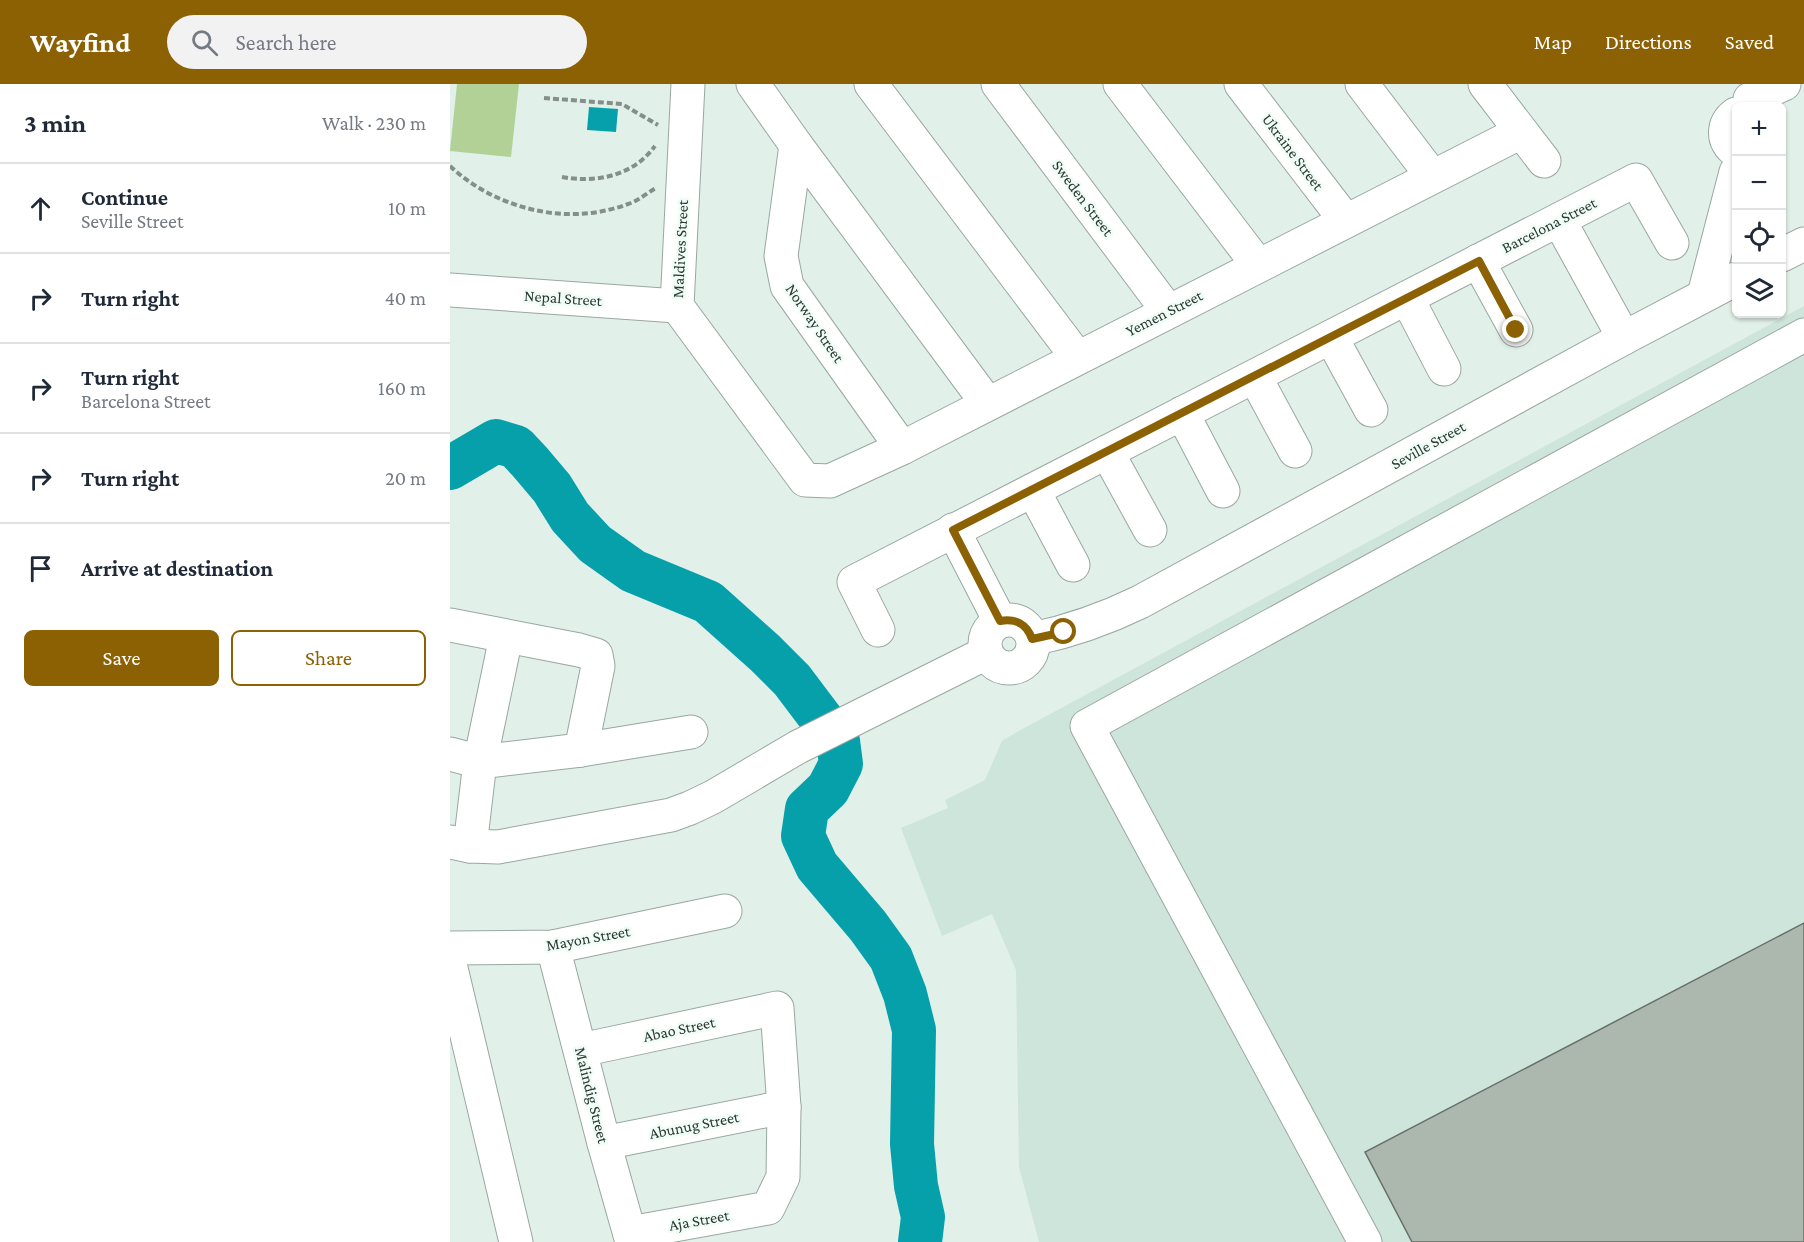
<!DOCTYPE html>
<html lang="en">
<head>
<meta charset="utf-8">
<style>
  body { margin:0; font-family:"Crimson Pro",serif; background:#f2f2f3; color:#1f2937 }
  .controls { position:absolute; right:18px; top:18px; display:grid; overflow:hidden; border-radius:9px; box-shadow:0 2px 4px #0004 }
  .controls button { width:54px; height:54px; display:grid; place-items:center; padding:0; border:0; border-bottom:2px solid #e0e1e3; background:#fff; color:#1f2937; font:30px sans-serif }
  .stop { position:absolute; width:18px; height:18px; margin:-14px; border:4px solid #8c6104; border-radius:50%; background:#fff }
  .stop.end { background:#8c6104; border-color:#fff; box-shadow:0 2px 6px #0008 }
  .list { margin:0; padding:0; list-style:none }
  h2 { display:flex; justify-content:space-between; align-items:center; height:78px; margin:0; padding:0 24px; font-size:26px }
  h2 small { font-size:20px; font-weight:400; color:#747a83 }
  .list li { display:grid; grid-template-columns:39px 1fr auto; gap:18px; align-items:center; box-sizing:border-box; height:90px; padding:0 24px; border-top:2px solid #e0e1e3 }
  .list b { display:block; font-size:22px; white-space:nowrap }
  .list p { margin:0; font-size:20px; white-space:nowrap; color:#747a83 }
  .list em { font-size:20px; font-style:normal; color:#747a83 }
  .actions { display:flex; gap:12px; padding:18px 24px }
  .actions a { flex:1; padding:14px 0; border:2px solid #8c6104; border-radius:9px; text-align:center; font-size:21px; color:#8c6104 }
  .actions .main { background:#8c6104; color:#fff }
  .icon { flex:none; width:33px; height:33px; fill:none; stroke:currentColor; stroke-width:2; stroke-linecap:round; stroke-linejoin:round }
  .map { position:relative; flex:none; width:1354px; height:1158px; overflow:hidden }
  header { display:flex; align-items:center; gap:36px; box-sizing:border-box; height:84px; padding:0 30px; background:#8c6104; color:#fff }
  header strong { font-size:28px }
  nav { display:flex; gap:33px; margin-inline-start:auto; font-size:21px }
  .search { width:420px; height:54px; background:#f2f2f3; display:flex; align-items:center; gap:15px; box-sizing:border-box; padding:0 21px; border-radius:33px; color:#747a83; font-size:22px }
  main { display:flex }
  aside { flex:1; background:#fff }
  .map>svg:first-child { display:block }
</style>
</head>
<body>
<header>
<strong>Wayfind</strong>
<div class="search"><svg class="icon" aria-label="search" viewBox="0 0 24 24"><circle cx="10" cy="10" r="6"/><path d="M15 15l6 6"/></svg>Search here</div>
<nav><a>Map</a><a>Directions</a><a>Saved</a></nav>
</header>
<main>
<aside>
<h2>3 min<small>Walk · 230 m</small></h2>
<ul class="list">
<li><svg class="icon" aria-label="ahead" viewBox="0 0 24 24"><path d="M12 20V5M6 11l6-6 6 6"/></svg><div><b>Continue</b><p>Seville Street</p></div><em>10 m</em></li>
<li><svg class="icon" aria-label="right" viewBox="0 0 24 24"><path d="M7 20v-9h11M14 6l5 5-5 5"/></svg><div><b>Turn right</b></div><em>40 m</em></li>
<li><svg class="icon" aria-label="right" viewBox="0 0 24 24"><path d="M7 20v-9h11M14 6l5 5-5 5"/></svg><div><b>Turn right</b><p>Barcelona Street</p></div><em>160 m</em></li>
<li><svg class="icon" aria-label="right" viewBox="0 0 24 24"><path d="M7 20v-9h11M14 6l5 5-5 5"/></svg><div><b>Turn right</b></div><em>20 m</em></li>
<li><svg class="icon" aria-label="arrive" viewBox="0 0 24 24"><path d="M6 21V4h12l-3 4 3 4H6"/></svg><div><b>Arrive at destination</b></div></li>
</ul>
<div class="actions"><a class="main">Save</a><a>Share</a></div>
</aside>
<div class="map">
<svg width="1354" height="1158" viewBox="0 0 1354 1158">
  <rect width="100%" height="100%" fill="#e1f0e9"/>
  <polygon fill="#cee5db" points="1354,222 1354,1158 589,1158 569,1083 566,886 542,830 492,852 451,744 498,724 495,716 535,696 552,657 567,648"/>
  <polygon fill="#b1d196" points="7,0 69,0 61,73 0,67"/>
  <polygon fill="#06a0ab" points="139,23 168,25 166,48 137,46"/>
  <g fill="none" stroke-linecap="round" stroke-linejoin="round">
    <polyline stroke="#06a0ab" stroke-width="44" points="0,384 46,357 66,363 80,378 102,404 120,433 145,460 183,487 258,518 315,569 342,596 388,657 391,680 378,705 357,725 353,752 367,782 418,842 441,874 455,910 464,946 462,1060 466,1102 473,1133 470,1158"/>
  </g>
  <polygon fill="#acb7ad" stroke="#677168" stroke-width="1.5" points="1354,839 1354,1158 962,1158 915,1068"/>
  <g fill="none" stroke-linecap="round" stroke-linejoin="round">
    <g stroke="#99a7a1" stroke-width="35">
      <g id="minor">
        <polyline points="238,0 227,222 355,396 380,397 452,364 1071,48"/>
        <polyline points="303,0 346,61 537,319"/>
        <polyline points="421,0 627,273"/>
        <polyline points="548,0 718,227"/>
        <polyline points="670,0 808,181"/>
        <polyline points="791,0 896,137"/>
        <polyline points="912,0 982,92"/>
        <polyline points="1035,0 1094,77"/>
        <polyline points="1300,15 1334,0"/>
        <path d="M1286,30C1272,40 1272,58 1286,67"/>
        <polyline points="346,61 331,172 337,202 452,364"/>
        <polyline points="1109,136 1174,254"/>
        <polyline points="1332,171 1354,160"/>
        <polyline points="1028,177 1066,246"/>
        <polyline points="0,206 227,222"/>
        <polyline points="1254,211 1286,88"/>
        <polyline points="957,214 994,285"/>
        <polyline points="881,253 921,326"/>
        <polyline points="805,293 845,367"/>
        <polyline points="732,329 773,407"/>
        <polyline points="657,368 700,446"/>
        <polyline points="583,406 623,481"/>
        <polyline points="503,446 550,537"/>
        <circle cx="559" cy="560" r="24"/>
        <polyline points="0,541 129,566 146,571 148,582 131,666"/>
        <polyline points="428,546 404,498 1186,96 1222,159"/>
        <path d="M583,555C621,547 655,535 690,518L1174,254L1286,195"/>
        <polyline points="0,670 30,678 131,666 241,648"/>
        <polyline points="0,758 20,762 48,763 221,731 240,724 263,713 348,663 536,569"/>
        <polyline points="20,762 30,678 56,553"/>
        <polyline points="103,863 154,1059 182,1158"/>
        <polyline points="0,864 103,863 275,827"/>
        <polyline points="0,880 66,1158"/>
        <polyline points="131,966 327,924 334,1023 333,1093 318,1124 180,1149"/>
        <polyline points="154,1059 334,1023"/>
        <polyline points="915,1158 637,642 1354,251"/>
      </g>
    </g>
    <g stroke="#848e8a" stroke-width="4" stroke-dasharray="6 3" stroke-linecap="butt">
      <polyline points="94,14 172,20 208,41"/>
      <path d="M0,82C46,125 117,143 178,120C188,117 197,109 206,104"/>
      <path d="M112,93C147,99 183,92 205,62"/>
    </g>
    <use href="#minor" stroke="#fff" stroke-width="33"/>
  </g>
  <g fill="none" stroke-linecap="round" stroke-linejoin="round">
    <path stroke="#8c6104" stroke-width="8" d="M614,548L582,555C577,540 565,534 550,537L503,446L1029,177L1066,246"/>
  </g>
  <g text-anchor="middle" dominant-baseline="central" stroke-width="5" stroke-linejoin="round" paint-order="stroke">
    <g font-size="16" fill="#303634" stroke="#eefdf6">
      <text transform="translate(843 68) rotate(53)">Ukraine Street</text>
      <text transform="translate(633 114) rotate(53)">Sweden Street</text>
      <text transform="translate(1099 141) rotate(-27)">Barcelona Street</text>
      <text transform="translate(230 165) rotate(-87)">Maldives Street</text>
      <text transform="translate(113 214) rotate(4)">Nepal Street</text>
      <text transform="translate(714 229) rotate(-27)">Yemen Street</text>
      <text transform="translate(365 239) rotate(56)">Norway Street</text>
      <text transform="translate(978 361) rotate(-29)">Seville Street</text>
      <text transform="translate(138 854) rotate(-10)">Mayon Street</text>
      <text transform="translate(229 945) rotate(-12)">Abao Street</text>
      <text transform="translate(142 1011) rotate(76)">Malindig Street</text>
      <text transform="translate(244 1041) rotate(-11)">Abunug Street</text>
      <text transform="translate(249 1136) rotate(-10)">Aja Street</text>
    </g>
  </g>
</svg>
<div class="controls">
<button>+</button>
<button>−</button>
<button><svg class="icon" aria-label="locate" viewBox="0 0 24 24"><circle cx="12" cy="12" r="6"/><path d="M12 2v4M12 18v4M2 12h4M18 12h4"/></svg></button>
<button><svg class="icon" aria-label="layers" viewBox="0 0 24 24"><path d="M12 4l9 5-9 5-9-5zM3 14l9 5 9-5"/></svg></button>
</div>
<div class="stop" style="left:614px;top:548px"></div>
<div class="stop end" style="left:1066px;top:246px"></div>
</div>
</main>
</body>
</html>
